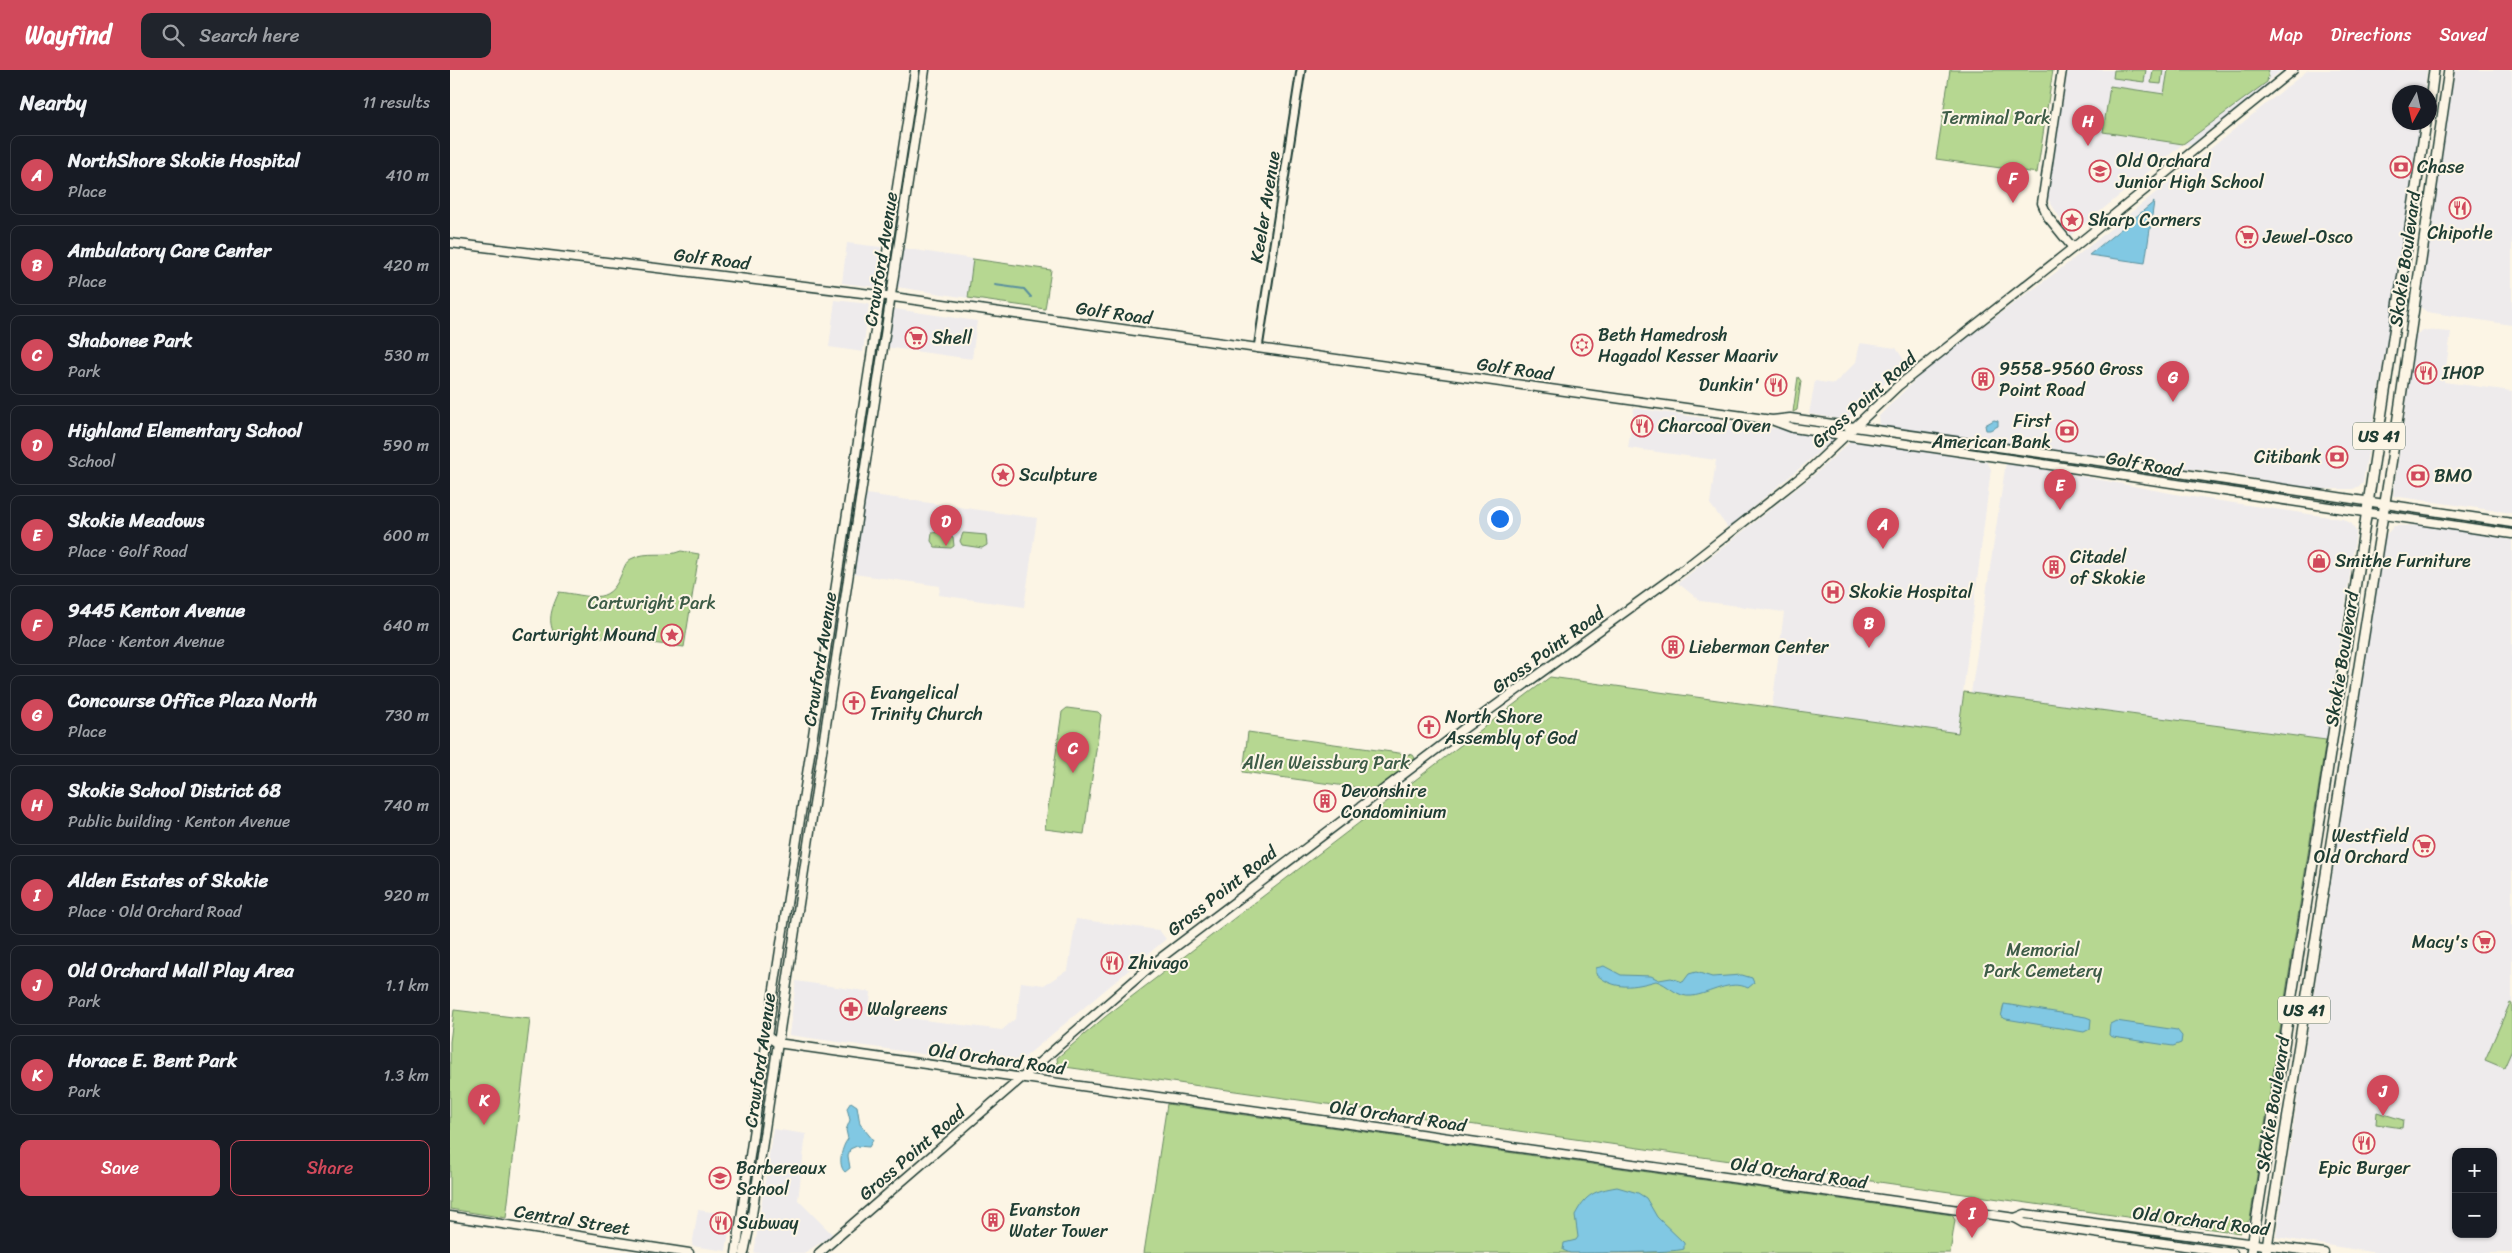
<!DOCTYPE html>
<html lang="en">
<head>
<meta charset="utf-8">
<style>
  body { margin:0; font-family:Sriracha,sans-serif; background:#20242c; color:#f1f3f6 }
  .controls { position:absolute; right:15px; bottom:15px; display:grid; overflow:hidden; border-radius:10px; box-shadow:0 1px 4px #0004 }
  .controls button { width:45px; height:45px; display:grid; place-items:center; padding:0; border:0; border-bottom:1px solid #363941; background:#171b24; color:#f1f3f6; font:25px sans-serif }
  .compass { position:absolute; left:1942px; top:15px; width:45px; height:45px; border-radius:50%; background:#171b24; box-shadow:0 1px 4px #0004; rotate:188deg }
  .you { position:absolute; left:1049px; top:448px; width:18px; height:18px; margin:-12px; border:4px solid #fff; border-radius:50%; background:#1a73e8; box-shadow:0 0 0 8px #1a73e833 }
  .badge { display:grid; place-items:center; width:32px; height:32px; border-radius:50%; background:#d1495b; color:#fff; font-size:16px; font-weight:700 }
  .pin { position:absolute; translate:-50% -41px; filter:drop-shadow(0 1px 2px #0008) }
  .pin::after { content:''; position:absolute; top:26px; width:18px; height:15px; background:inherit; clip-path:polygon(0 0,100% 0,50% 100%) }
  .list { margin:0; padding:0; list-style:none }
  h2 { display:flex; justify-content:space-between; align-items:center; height:65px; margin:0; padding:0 20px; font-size:21px }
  h2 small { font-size:16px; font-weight:400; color:#9ea1a6 }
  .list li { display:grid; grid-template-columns:32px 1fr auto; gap:15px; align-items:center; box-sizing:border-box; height:80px; margin:0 10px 10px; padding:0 10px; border:1px solid #363941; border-radius:10px }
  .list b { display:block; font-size:19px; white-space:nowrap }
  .list p { margin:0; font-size:16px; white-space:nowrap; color:#9ea1a6 }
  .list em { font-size:16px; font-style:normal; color:#9ea1a6 }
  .actions { display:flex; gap:10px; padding:15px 20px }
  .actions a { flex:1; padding:11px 0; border:1px solid #d1495b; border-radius:10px; text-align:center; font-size:18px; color:#d1495b }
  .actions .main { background:#d1495b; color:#fff }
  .icon { flex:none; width:28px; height:28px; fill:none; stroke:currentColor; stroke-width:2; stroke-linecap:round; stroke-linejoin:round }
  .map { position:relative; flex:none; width:2062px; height:1183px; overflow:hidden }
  header { display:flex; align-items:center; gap:30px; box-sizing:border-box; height:70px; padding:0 25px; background:#d1495b; color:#fff }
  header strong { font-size:24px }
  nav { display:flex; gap:28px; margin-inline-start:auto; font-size:18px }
  .search { width:350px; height:45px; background:#20242c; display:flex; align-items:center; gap:12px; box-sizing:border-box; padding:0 18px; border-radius:10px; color:#9ea1a6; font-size:19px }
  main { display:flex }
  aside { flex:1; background:#171b24 }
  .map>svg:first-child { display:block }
</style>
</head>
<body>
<header>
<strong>Wayfind</strong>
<div class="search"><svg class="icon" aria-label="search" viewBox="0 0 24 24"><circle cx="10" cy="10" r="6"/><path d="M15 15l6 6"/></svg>Search here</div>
<nav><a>Map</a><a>Directions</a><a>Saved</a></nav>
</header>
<main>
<aside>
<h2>Nearby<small>11 results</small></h2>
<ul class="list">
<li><span class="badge">A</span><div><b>NorthShore Skokie Hospital</b><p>Place</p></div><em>410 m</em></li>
<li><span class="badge">B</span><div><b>Ambulatory Care Center</b><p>Place</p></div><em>420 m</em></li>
<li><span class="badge">C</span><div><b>Shabonee Park</b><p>Park</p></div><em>530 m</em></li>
<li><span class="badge">D</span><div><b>Highland Elementary School</b><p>School</p></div><em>590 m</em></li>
<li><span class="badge">E</span><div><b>Skokie Meadows</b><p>Place · Golf Road</p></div><em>600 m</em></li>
<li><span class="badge">F</span><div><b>9445 Kenton Avenue</b><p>Place · Kenton Avenue</p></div><em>640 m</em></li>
<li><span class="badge">G</span><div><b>Concourse Office Plaza North</b><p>Place</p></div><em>730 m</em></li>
<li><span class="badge">H</span><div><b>Skokie School District 68</b><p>Public building · Kenton Avenue</p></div><em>740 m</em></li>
<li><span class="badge">I</span><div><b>Alden Estates of Skokie</b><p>Place · Old Orchard Road</p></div><em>920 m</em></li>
<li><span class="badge">J</span><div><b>Old Orchard Mall Play Area</b><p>Park</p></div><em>1.1 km</em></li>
<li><span class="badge">K</span><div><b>Horace E. Bent Park</b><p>Park</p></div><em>1.3 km</em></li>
</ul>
<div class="actions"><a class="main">Save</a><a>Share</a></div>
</aside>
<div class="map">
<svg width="2062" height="1183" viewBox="0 0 2062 1183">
  <rect width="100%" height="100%" fill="#fcf5e5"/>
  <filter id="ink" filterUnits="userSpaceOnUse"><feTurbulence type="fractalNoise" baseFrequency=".02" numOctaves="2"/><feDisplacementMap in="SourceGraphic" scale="10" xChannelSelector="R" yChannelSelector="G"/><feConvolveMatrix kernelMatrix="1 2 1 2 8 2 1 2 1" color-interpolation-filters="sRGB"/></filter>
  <g filter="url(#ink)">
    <g fill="#eeebec" fill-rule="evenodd">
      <polygon points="1618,0 1832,0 1817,12 1816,21 1747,76 1733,74 1621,165 1596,126"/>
      <polygon points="1858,0 1977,0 1974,22 1950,22 1950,52 1970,53 1941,246 1913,412 1909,416 1903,419 1859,419 1786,405 1430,356 1429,346 1478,297 1617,194"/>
      <polygon points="2005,0 2062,0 2062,255 1977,242 1969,236"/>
      <polygon points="397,173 431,177 426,217 392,213"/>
      <polygon points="452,178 523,189 518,228 447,217"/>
      <polygon points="385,230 419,234 413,282 379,277"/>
      <polygon points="445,239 527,251 522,289 435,277 440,243"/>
      <polygon points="1973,260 2001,262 1994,312 2062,321 2062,443 1943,426 1966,265"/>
      <polygon points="1410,273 1446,278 1456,293 1397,350 1359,344 1365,311 1384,314 1406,292"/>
      <polygon points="1184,338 1387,367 1278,458 1260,434 1266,390 1178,378"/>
      <polygon points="1402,370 1537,392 1541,399 1508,663 1322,637 1334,542 1250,531 1228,513 1365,404"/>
      <polygon points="1556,392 1736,426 1893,449 1902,454 1906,462 1876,670 1521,623"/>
      <polygon points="416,424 587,448 574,537 489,525 490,516 404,504"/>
      <path d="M1975,455L2062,470V1183H1927L1826,1167L1935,466L1944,456ZM2006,1082H2043V1164H2006Z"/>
      <polygon points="626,849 709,860 716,869 563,997 339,965 346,911 421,922 419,943 552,960 566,948 571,912 594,915 618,900"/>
      <polygon points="323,1059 356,1064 348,1130 383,1165 354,1183 304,1183"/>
      <polygon points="248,1140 282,1145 276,1181 242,1176"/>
    </g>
    <g fill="#b6d791" stroke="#6a8a62">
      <polygon points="1500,0 1603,0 1587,103 1486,89"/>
      <polygon points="1664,0 1696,0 1694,12 1663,8"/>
      <polygon points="1703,0 1713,0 1711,14 1701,13"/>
      <polygon points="1718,0 1819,0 1817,12 1733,74 1653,62 1660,16 1714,24"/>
      <polygon points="523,189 601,200 595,239 518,228"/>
      <polygon points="1348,307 1351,311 1347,340 1343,342"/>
      <polygon points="490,462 503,467 504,476 501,478 485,477 481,471 482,463"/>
      <polygon points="513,463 536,465 537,475 532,478 512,475 510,471"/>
      <path d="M231,481L249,484L234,577L103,561C97,547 104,534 109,522C139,525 158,537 171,505C174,499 175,492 181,489C197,480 215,488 231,481Z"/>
      <polygon points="1100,607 1508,663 1514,622 1876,670 1800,1149 1790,1163 608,996 607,988 655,947"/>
      <polygon points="617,638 648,642 651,645 634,764 595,759 612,642"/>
      <polygon points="798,662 963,685 965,688 962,692 925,720 793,702"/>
      <polygon points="2060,933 2062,934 2062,980 2054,998 2035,990"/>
      <polygon points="4,940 80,949 56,1148 0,1139 0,972"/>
      <polygon points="717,1034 1502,1145 1505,1150 1500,1183 694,1183"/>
      <polygon points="1927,1042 1953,1050 1952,1058 1926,1054"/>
    </g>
    <g fill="#81c8e3" stroke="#5a909d">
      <polygon points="1704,132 1695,193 1639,185"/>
      <polygon points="1544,350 1548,351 1548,356 1540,360 1536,360 1535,355"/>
      <path d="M1154,896L1171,905L1201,906L1209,910L1221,908L1233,912L1239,904L1246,902L1262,907L1292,905L1302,908L1304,913L1298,918C1280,909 1260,924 1242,926C1227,928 1218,914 1206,911C1184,917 1165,921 1146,904V898Z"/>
      <polygon points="1554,934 1636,947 1641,949 1640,959 1634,962 1556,949 1551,947"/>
      <polygon points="1666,951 1727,960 1732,966 1731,973 1723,976 1663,967 1659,965 1660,954"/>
      <path d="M401,1032L407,1036L410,1054L423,1070L419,1077L407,1076L400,1079L398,1086L400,1098L395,1102C387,1095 392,1076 398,1069L396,1060L400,1050L397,1038Z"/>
      <path d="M1167,1117L1188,1123L1196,1128L1207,1147L1234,1173V1179C1223,1183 1138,1183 1120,1183L1113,1180L1114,1173L1126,1170L1128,1167L1125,1145C1136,1124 1144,1121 1167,1117Z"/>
    </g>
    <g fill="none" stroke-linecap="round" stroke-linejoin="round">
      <polyline stroke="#5a909d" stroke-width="2" points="545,215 574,219 581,227"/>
      <g stroke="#1f3d34" stroke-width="11">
        <polyline id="tertiary" points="808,278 851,0"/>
      </g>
      <g stroke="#1f3d34" stroke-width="11">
        <g id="secondary">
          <polyline points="1612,0 1592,133 1598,147 1623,178"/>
          <polyline points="0,173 429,225 1322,350 1340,348 1655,392 2062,453"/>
          <path d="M1324,351L1343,358C1583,391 1822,429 2062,464"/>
          <polyline points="317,966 327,973 1565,1148 1574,1153 1783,1183"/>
          <polyline points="0,1146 239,1183"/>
          <polyline points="1565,1148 1575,1144 1874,1183"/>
          <polyline points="286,1183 324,919 465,0"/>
          <polyline points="294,1183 302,1145 475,0"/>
          <polyline points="369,1183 708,890 1012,660 1234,499 1356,403 1448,316 1623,178 1843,0"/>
        </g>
      </g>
      <g stroke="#1f3d34" stroke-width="12">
        <g id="primary">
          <polyline points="1980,32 1984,0"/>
          <polyline points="1801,1183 1870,749 1976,52"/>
          <polyline points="1816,1183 1942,388 1999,0"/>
        </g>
      </g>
      <use href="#tertiary" stroke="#fcf5e5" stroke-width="7"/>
      <use href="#secondary" stroke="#fcf5e5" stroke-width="8"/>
      <use href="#primary" stroke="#fcf5e5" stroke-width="9"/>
    </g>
  </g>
  <defs>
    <g id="bank-ring" transform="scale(1.125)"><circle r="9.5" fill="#fcf5e5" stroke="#d1495b" stroke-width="1.5"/><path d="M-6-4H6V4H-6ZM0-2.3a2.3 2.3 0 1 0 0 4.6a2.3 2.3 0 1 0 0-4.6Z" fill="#d1495b"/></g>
    <g id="school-ring" transform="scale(1.125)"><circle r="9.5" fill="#fcf5e5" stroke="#d1495b" stroke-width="1.5"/><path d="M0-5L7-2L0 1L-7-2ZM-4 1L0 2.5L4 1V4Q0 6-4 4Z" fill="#d1495b"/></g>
    <g id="restaurant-ring" transform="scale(1.125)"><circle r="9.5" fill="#fcf5e5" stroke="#d1495b" stroke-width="1.5"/><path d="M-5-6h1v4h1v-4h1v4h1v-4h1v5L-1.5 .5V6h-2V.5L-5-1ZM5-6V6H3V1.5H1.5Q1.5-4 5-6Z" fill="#d1495b"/></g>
    <g id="sight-ring" transform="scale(1.125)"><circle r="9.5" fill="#fcf5e5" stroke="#d1495b" stroke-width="1.5"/><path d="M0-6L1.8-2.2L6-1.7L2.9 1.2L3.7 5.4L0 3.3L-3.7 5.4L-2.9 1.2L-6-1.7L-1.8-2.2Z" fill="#d1495b"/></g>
    <g id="supermarket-ring" transform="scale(1.125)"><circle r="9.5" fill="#fcf5e5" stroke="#d1495b" stroke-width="1.5"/><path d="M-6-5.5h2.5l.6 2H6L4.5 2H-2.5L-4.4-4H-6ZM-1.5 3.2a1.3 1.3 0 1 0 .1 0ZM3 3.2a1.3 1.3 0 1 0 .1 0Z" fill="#d1495b"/></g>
    <g id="synagogue-ring" transform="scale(1.125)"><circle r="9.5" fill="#fcf5e5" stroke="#d1495b" stroke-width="1.5"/><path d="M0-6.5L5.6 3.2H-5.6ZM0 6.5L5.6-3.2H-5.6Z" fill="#d1495b"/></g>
    <g id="building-ring" transform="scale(1.125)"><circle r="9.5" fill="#fcf5e5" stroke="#d1495b" stroke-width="1.5"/><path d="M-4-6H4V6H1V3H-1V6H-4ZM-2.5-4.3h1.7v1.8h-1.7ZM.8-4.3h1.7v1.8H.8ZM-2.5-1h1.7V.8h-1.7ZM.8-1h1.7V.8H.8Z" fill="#d1495b"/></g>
    <g id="shop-ring" transform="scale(1.125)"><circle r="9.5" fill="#fcf5e5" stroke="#d1495b" stroke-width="1.5"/><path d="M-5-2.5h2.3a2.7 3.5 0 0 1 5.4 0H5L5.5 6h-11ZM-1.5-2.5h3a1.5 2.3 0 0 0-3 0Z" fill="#d1495b"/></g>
    <g id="hospital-ring" transform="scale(1.125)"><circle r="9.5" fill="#fcf5e5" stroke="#d1495b" stroke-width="1.5"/><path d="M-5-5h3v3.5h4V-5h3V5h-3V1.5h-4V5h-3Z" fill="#d1495b"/></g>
    <g id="church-ring" transform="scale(1.125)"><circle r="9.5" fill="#fcf5e5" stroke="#d1495b" stroke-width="1.5"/><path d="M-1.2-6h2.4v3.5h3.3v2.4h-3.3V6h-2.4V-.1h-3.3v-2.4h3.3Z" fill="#d1495b"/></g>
    <g id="pharmacy-ring" transform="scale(1.125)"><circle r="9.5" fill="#fcf5e5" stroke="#d1495b" stroke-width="1.5"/><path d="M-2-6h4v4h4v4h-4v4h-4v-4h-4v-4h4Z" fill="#d1495b"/></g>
  </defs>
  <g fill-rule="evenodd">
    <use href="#bank-ring" x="1951" y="97"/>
    <use href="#school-ring" x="1650" y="101"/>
    <use href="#restaurant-ring" x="2010" y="138"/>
    <use href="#sight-ring" x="1622" y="150"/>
    <use href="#supermarket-ring" x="1797" y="167"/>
    <use href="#supermarket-ring" x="466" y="268"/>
    <use href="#synagogue-ring" x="1132" y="275"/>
    <use href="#restaurant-ring" x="1976" y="303"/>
    <use href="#building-ring" x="1533" y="309"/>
    <use href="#restaurant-ring" x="1326" y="315"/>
    <use href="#restaurant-ring" x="1192" y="356"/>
    <use href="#bank-ring" x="1617" y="361"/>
    <use href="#bank-ring" x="1887" y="387"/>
    <use href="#sight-ring" x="553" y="405"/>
    <use href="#bank-ring" x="1968" y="406"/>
    <use href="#shop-ring" x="1869" y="491"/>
    <use href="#building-ring" x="1604" y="497"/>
    <use href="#hospital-ring" x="1383" y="522"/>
    <use href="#sight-ring" x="222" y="565"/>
    <use href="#building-ring" x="1223" y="577"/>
    <use href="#church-ring" x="404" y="633"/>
    <use href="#church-ring" x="979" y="657"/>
    <use href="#building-ring" x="875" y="731"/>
    <use href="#supermarket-ring" x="1974" y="776"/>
    <use href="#supermarket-ring" x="2034" y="872"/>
    <use href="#restaurant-ring" x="662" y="893"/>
    <use href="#pharmacy-ring" x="401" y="939"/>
    <use href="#restaurant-ring" x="1914" y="1073"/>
    <use href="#school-ring" x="270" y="1108"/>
    <use href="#building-ring" x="543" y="1150"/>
    <use href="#restaurant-ring" x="271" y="1153"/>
  </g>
  <g text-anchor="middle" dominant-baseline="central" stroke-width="4" stroke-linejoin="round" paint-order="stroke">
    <g fill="#fcf5e5" stroke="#617469" stroke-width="1">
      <rect x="1903" y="352.5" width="52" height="27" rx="4"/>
      <rect x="1828" y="926.5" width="52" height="27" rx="4"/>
    </g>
    <g font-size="16" font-weight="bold" fill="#1f3d34">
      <text x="1929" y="366">US 41</text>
      <text x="1854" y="940">US 41</text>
    </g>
    <g font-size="18" fill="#3d5c47" stroke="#fcf5e5">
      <text x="1546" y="48">Terminal Park</text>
      <text x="202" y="533">Cartwright Park</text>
      <text x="876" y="693">Allen Weissburg Park</text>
      <text x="1593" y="880">Memorial<tspan x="1593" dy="21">Park Cemetery</tspan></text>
    </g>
    <g font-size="18" fill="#1f3d34" stroke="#fcf5e5" text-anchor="start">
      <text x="1666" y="91">Old Orchard<tspan x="1666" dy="21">Junior High School</tspan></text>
      <text x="1967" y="97">Chase</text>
      <text x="1638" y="150">Sharp Corners</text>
      <text x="2010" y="163" text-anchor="middle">Chipotle</text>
      <text x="1813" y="167">Jewel-Osco</text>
      <text x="1148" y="265">Beth Hamedrosh<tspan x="1148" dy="21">Hagadol Kesser Maariv</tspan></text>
      <text x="482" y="268">Shell</text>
      <text x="1549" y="299">9558-9560 Gross<tspan x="1549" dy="21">Point Road</tspan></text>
      <text x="1992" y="303">IHOP</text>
      <text x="1310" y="315" text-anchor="end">Dunkin'</text>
      <text x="1601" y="351" text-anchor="end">First<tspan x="1601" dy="21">American Bank</tspan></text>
      <text x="1208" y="356">Charcoal Oven</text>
      <text x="1871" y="387" text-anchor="end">Citibank</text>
      <text x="569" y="405">Sculpture</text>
      <text x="1984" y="406">BMO</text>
      <text x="1620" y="487">Citadel<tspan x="1620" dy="21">of Skokie</tspan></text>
      <text x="1885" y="491">Smithe Furniture</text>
      <text x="1399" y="522">Skokie Hospital</text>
      <text x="206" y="565" text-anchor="end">Cartwright Mound</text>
      <text x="1239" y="577">Lieberman Center</text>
      <text x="420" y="623">Evangelical<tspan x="420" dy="21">Trinity Church</tspan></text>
      <text x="995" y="647">North Shore<tspan x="995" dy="21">Assembly of God</tspan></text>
      <text x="891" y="721">Devonshire<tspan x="891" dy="21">Condominium</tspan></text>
      <text x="1958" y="766" text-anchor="end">Westfield<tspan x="1958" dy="21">Old Orchard</tspan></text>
      <text x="2018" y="872" text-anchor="end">Macy's</text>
      <text x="678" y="893">Zhivago</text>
      <text x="417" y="939">Walgreens</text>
      <text x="286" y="1098">Barbereaux<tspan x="286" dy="21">School</tspan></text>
      <text x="1914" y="1098" text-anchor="middle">Epic Burger</text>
      <text x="559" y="1140">Evanston<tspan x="559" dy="21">Water Tower</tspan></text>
      <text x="287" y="1153">Subway</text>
    </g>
    <g font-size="18" fill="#1f3d34" stroke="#fcf5e5">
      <text transform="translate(815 137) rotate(-81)">Keeler Avenue</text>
      <text transform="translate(262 189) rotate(7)">Golf Road</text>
      <text transform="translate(431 189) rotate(-81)">Crawford Avenue</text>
      <text transform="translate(1955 189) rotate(-82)">Skokie Boulevard</text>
      <text transform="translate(664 243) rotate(8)">Golf Road</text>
      <text transform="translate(1065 299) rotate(8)">Golf Road</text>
      <text transform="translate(1414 330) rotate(-42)">Gross Point Road</text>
      <text transform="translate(1694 394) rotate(10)">Golf Road</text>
      <text transform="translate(1098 580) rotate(-36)">Gross Point Road</text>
      <text transform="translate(370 589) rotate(-81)">Crawford Avenue</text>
      <text transform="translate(1892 589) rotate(-81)">Skokie Boulevard</text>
      <text transform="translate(772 821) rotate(-38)">Gross Point Road</text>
      <text transform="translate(547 989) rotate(8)">Old Orchard Road</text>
      <text transform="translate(310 990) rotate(-82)">Crawford Avenue</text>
      <text transform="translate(1823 1034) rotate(-81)">Skokie Boulevard</text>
      <text transform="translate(948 1046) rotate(8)">Old Orchard Road</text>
      <text transform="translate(462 1083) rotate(-41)">Gross Point Road</text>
      <text transform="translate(1349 1103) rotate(8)">Old Orchard Road</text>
      <text transform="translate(122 1150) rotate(9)">Central Street</text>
      <text transform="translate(1751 1151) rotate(7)">Old Orchard Road</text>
    </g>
  </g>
</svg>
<div class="controls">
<button>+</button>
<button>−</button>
</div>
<svg class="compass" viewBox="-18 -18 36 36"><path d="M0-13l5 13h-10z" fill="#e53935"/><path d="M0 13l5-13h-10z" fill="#9ea1a6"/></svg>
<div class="you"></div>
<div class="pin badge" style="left:1433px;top:479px">A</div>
<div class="pin badge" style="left:1419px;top:578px">B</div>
<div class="pin badge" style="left:623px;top:703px">C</div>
<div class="pin badge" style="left:496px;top:476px">D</div>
<div class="pin badge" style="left:1610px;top:440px">E</div>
<div class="pin badge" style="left:1563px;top:133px">F</div>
<div class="pin badge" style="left:1723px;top:332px">G</div>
<div class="pin badge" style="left:1638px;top:76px">H</div>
<div class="pin badge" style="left:1522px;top:1168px">I</div>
<div class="pin badge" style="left:1933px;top:1046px">J</div>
<div class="pin badge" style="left:34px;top:1055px">K</div>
</div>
</main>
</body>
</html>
